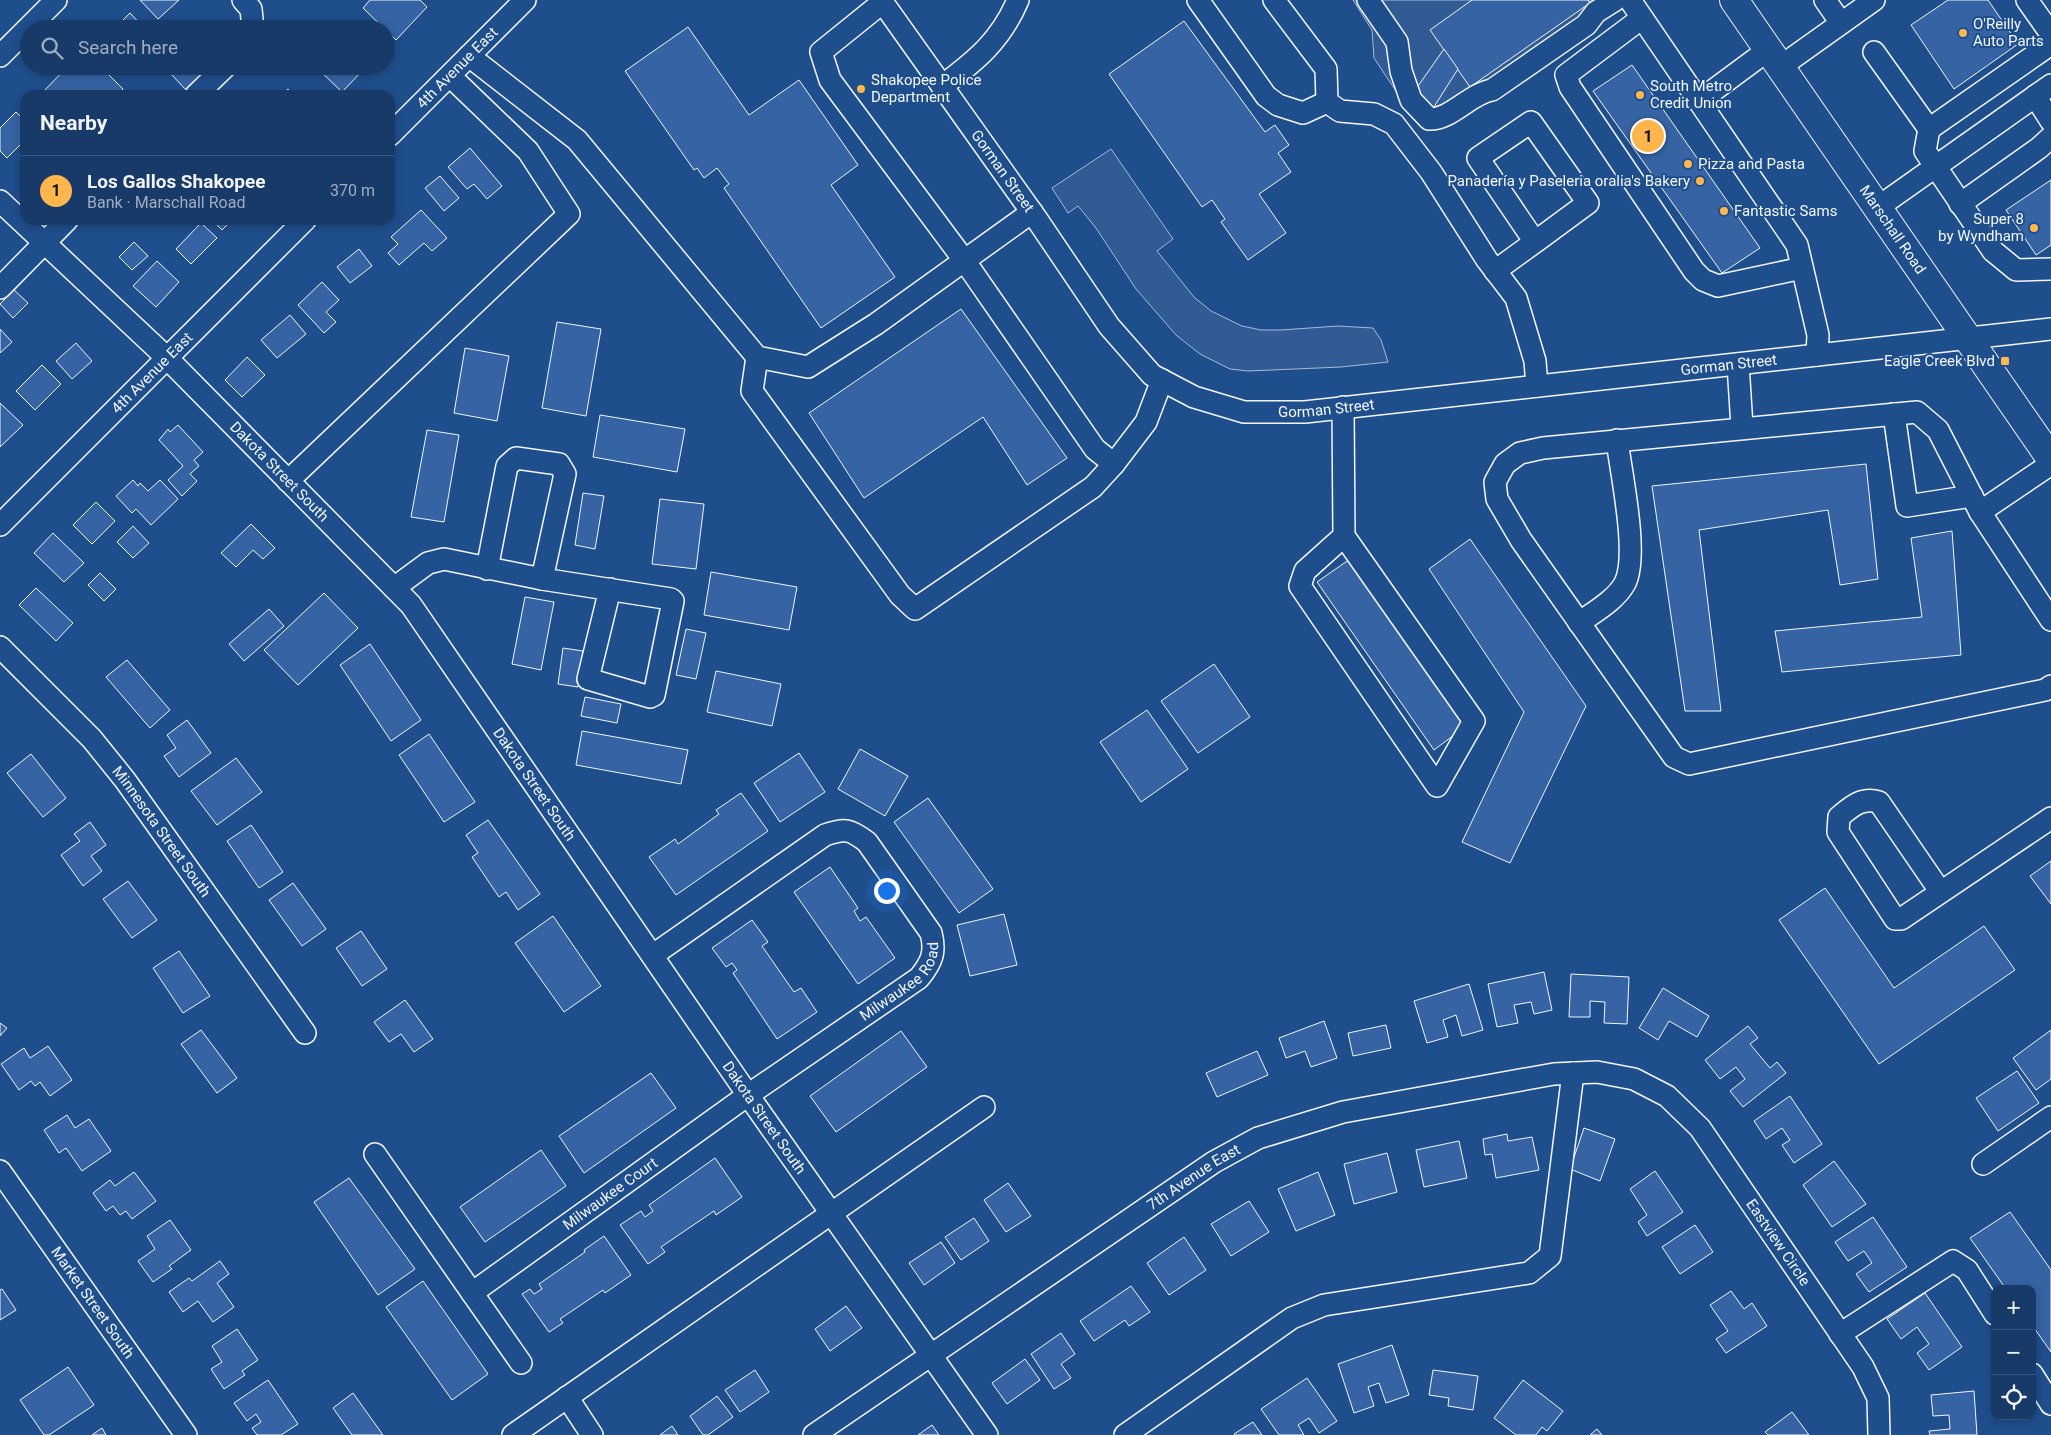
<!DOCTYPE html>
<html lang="en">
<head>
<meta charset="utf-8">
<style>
  body { margin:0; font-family:Roboto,sans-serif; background:#20416f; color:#f1f3f6 }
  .controls { position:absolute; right:15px; bottom:15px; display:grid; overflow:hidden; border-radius:10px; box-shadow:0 2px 8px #0003 }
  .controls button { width:45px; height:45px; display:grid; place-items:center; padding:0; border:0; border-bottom:1px solid #36547d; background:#173a69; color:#f1f3f6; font:25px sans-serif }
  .you { position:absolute; left:886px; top:890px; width:18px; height:18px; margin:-12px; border:4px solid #fff; border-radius:50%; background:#1a73e8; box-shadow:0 0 0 8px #1a73e833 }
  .badge { display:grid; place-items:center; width:32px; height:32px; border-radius:50%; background:#ffb74d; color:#111; font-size:16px; font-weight:700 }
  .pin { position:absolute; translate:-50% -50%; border:2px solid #fff; box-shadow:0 1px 5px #0006 }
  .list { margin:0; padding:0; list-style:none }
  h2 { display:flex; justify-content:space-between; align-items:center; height:65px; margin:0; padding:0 20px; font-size:21px }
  h2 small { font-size:16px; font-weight:400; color:#9eadc0 }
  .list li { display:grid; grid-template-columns:32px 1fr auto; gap:15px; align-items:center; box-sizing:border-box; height:70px; padding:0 20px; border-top:1px solid #36547d }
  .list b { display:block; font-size:19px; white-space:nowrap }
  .list p { margin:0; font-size:16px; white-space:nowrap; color:#9eadc0 }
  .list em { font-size:16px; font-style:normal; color:#9eadc0 }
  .icon { flex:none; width:28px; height:28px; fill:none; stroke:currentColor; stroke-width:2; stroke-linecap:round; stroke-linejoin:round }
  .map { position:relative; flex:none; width:2051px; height:1435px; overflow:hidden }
  .search { position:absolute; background:#173a69; box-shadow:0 2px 8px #0003; left:20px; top:20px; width:375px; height:55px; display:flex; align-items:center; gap:12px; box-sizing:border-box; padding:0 18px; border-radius:28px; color:#9eadc0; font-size:19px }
  .panel { position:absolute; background:#173a69; box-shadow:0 2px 8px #0003; left:20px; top:90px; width:375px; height:135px; border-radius:15px }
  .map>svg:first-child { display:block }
</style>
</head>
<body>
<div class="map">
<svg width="2051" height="1435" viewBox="0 0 2051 1435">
  <rect width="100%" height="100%" fill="#1f4e8c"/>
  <g fill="#305b95" stroke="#a8bbd7">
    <polygon points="1353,0 1632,0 1483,97 1446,125 1432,130 1425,129 1418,124 1374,58 1372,30"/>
    <polygon points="1111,149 1173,239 1157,251 1194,297 1211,311 1242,326 1261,330 1281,330 1338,326 1373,328 1381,340 1388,362 1341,367 1248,371 1230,369 1200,354 1176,335 1136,289 1096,228 1078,206 1068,213 1052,188"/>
  </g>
  <g fill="#3563a3" stroke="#f2f6ff">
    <polygon points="140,0 179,0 158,19"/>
    <polygon points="370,0 420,0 427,7 396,40 363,8"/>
    <polygon points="1472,0 1588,0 1590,3 1470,87 1430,30"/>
    <polygon points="1948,0 1988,0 2018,44 1954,89 1911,25"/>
    <polygon points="130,13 145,29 114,29"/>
    <polygon points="1184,21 1265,132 1275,125 1289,145 1278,153 1291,172 1259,194 1286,233 1248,260 1221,222 1225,219 1212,200 1202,207 1109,74"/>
    <polygon points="688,27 749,115 799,80 858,165 831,185 895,277 821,328 724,188 729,184 717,168 704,178 697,168 694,170 625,71"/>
    <polygon points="1444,49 1458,69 1432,110 1416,89"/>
    <polygon points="1632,65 1760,248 1722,273 1593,91"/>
    <polygon points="68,66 109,66 112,70 108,74 123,89 118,95 48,95 44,91"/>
    <polygon points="176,66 195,66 204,75 187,91 170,73"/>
    <polygon points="315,66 367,66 342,92"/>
    <polygon points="288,89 294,95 281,95"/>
    <polygon points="16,112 25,121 25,140 7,158 0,151 0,128"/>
    <polygon points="470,148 502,186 487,199 474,184 467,189 448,167"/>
    <polygon points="440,176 459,198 444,211 425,188"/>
    <polygon points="2051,180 2051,245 2036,255 2006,210"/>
    <polygon points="421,210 447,238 432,251 424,243 399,265 388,253 398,244 391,237"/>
    <polygon points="212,220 232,220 222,230"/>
    <polygon points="201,223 217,238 191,264 176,249"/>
    <polygon points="134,242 148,256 132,270 119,257"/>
    <polygon points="359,249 372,266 350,283 337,267"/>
    <polygon points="157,261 179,282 156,307 133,286"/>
    <polygon points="322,282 339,300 326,312 336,322 324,333 298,305"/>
    <polygon points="14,290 28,303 13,318 0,304"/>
    <polygon points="961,309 1067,458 1027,485 983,417 864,498 809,413"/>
    <polygon points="290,315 306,334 277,358 261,340"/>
    <polygon points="557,322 601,329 586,416 542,408"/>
    <polygon points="0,329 12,342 0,353"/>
    <polygon points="76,343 92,361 72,379 56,361"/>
    <polygon points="465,348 509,356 497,421 454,413"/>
    <polygon points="247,357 265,375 242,397 225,380"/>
    <polygon points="42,365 61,384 35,410 16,391"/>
    <polygon points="0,403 23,425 0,447"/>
    <polygon points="600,415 685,429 677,472 593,457"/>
    <polygon points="178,425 203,452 194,460 199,466 190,474 197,481 182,496 168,480 183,466 159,440 168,429 170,432"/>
    <polygon points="427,430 459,435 444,522 411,517"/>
    <polygon points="1866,464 1878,579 1840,585 1828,510 1699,530 1721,711 1685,711 1652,486"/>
    <polygon points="133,480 138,486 140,483 148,491 160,480 178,499 151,525 136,509 132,513 116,496"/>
    <polygon points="583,493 604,496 595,549 575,545"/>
    <polygon points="660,499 704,504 696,569 652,564"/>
    <polygon points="96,502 115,521 92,544 73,525"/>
    <polygon points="251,524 275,548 263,559 253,550 236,567 221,553"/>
    <polygon points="133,526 149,543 133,558 117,542"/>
    <polygon points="1952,531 1961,655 1782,672 1775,631 1922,617 1911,538"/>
    <polygon points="53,533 84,563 64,582 34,553"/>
    <polygon points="1470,539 1586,706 1510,863 1462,842 1524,712 1429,569"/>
    <polygon points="1350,559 1466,726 1434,750 1317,582"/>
    <polygon points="711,572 797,587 789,630 704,615"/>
    <polygon points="100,573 116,589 104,601 88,585"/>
    <polygon points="36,588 73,623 56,641 19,605"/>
    <polygon points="324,593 358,628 298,685 264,650"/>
    <polygon points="525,597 554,602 541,670 512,664"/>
    <polygon points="269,609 284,626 244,661 229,644"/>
    <polygon points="686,629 706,633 696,679 676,675"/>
    <polygon points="370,644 421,720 391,741 340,665"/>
    <polygon points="563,648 583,651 578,687 558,684"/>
    <polygon points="127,660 170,710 150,728 106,677"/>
    <polygon points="1214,664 1250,717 1198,753 1161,701"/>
    <polygon points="716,671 781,684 772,726 707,712"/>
    <polygon points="585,697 621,704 617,723 581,716"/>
    <polygon points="1147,710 1188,769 1141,802 1100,742"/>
    <polygon points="187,720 211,753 179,777 164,756 176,748 167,735"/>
    <polygon points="582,731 688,750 681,784 576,765"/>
    <polygon points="429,734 475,802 444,822 399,755"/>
    <polygon points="860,749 908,776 885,816 838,789"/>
    <polygon points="799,753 825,792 780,822 754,783"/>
    <polygon points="31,754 66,798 43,817 7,773"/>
    <polygon points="236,758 262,792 217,825 191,791"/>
    <polygon points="741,793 768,831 676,895 649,857 675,839 678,844 719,814 716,810"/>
    <polygon points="928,798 993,889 959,913 894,822"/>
    <polygon points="488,820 540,894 518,910 506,892 499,897 472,857 478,853 466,835"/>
    <polygon points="90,822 106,845 91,856 102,871 83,886 61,855 80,841 74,834"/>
    <polygon points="251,825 283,872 259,888 227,841"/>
    <polygon points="2051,861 2051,904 2030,876"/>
    <polygon points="830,867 858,908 854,911 860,921 866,917 895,958 858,984 794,892"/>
    <polygon points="128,881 157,920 132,938 103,899"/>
    <polygon points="293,883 326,929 302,946 269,900"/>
    <polygon points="1825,888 1894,988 1984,926 2015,970 1879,1064 1779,920"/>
    <polygon points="1004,914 1017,965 970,976 957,925"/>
    <polygon points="553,916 601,986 564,1012 515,943"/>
    <polygon points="752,920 768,942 762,946 794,992 801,988 817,1012 777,1039 733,973 737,970 732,963 726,967 712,948"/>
    <polygon points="361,931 387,969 362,986 336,948"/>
    <polygon points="179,951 210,996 183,1013 153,968"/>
    <polygon points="1544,972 1552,1010 1534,1014 1531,1002 1514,1005 1518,1023 1497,1027 1488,984"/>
    <polygon points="1571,974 1629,977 1627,1024 1604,1023 1605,1002 1590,1001 1590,1017 1569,1017"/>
    <polygon points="1469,984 1483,1030 1462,1036 1456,1015 1443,1020 1448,1037 1427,1043 1414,1001"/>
    <polygon points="1663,988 1709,1016 1697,1037 1669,1021 1658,1040 1639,1028"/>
    <polygon points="405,1000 433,1039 414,1052 401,1034 389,1042 374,1022"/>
    <polygon points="1324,1021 1337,1058 1311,1067 1305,1051 1286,1058 1279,1038"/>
    <polygon points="0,1023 7,1028 0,1036"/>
    <polygon points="1386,1025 1391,1048 1353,1056 1348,1033"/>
    <polygon points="1748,1026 1758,1038 1750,1044 1770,1068 1777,1062 1786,1073 1743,1107 1730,1091 1745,1079 1736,1067 1720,1079 1705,1060"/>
    <polygon points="201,1030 237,1078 217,1093 181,1044"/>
    <polygon points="2051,1030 2051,1079 2036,1090 2013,1058"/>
    <polygon points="901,1031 927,1067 836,1132 810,1096"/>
    <polygon points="48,1046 72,1080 50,1096 40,1082 35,1086 31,1081 19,1090 1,1064 24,1048 30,1058"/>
    <polygon points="1257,1051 1268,1075 1217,1097 1206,1073"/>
    <polygon points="2017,1071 2039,1103 1998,1131 1976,1098"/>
    <polygon points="651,1073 676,1108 584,1173 559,1136"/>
    <polygon points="1790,1096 1822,1144 1794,1163 1782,1145 1790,1140 1782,1128 1766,1139 1754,1121"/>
    <polygon points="67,1115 75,1128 89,1119 111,1151 82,1171 66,1148 59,1153 44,1130"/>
    <polygon points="1584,1128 1615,1139 1600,1181 1570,1169"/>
    <polygon points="1507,1134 1508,1141 1532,1137 1539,1170 1496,1178 1492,1154 1485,1155 1483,1139"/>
    <polygon points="1459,1141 1467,1178 1424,1187 1416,1150"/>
    <polygon points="541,1150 566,1186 485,1242 460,1207"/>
    <polygon points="1387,1153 1397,1192 1354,1204 1344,1164"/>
    <polygon points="715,1158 742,1197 716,1215 714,1211 661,1247 665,1252 648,1264 620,1225 641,1211 645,1217 653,1211 649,1205"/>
    <polygon points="1834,1161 1866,1204 1832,1227 1803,1185"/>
    <polygon points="1655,1171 1683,1212 1647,1236 1638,1222 1647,1215 1630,1189"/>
    <polygon points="134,1172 156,1201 132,1219 126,1211 120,1215 113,1206 106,1211 93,1193 110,1180 115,1186"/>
    <polygon points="1318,1172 1335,1215 1296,1231 1278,1189"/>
    <polygon points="349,1178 415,1269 378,1295 314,1202"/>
    <polygon points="1008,1183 1031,1216 1006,1232 984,1200"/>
    <polygon points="1249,1201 1269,1232 1231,1256 1211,1224"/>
    <polygon points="2010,1212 2051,1270 2051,1352 2032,1325 2032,1289 2006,1289 1970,1238"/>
    <polygon points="1873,1217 1907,1267 1869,1292 1856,1274 1872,1263 1864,1251 1848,1261 1835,1242"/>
    <polygon points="974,1218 989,1241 961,1260 945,1237"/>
    <polygon points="170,1220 191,1250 169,1266 172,1269 153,1282 138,1261 155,1249 147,1236"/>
    <polygon points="1695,1225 1713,1252 1680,1274 1662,1247"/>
    <polygon points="604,1236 631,1275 605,1293 603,1290 560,1319 563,1323 549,1332 522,1294 530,1289 534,1294 542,1289 539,1284 585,1252 584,1250"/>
    <polygon points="1184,1237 1206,1270 1169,1295 1147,1263"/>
    <polygon points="941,1242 955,1263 924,1285 909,1263"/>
    <polygon points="220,1261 229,1274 217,1283 234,1307 213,1322 198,1301 183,1312 169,1292 189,1278 192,1281"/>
    <polygon points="423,1281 488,1374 452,1400 386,1307"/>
    <polygon points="1131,1286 1150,1312 1129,1326 1125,1320 1094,1341 1080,1321"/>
    <polygon points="2,1289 16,1310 0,1320 0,1290"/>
    <polygon points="1731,1291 1744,1309 1752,1303 1767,1326 1726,1353 1716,1339 1728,1331 1710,1305"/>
    <polygon points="1925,1293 1962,1347 1929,1370 1917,1353 1929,1344 1917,1327 1901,1339 1887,1319"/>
    <polygon points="846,1306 862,1328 830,1351 815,1329"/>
    <polygon points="237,1329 258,1360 242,1371 245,1375 224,1389 211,1369 222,1362 212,1346"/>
    <polygon points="1061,1333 1075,1354 1061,1364 1071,1378 1054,1389 1031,1354"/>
    <polygon points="1392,1345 1409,1395 1386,1403 1379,1383 1368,1387 1374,1406 1354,1413 1338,1364"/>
    <polygon points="1025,1359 1040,1380 1007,1404 992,1383"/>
    <polygon points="68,1367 94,1405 49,1435 44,1435 20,1400"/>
    <polygon points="755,1370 769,1392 740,1412 725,1390"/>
    <polygon points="1433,1370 1478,1376 1473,1410 1448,1406 1449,1398 1429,1395"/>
    <polygon points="1307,1378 1337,1421 1319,1433 1309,1418 1298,1425 1304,1435 1279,1435 1261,1409"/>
    <polygon points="268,1380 298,1424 281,1435 257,1435 252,1428 261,1422 256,1414 247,1421 234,1403"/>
    <polygon points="1523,1380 1563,1411 1547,1431 1542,1427 1536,1435 1516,1435 1494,1418"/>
    <polygon points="1974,1391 1977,1435 1930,1435 1929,1431 1950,1429 1949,1415 1933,1416 1931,1395"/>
    <polygon points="353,1393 383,1435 352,1435 333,1408"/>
    <polygon points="717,1396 733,1417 708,1435 703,1435 690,1416"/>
    <polygon points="1792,1412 1809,1435 1768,1435 1765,1432"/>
    <polygon points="1253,1422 1262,1435 1235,1435 1234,1434"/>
    <polygon points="932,1425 939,1435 918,1435"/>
    <polygon points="672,1426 678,1435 660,1435"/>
    <polygon points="102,1428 106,1435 92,1435"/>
    <polygon points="1597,1429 1602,1435 1590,1435"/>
  </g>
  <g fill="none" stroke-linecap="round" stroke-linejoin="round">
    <g stroke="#f2f6ff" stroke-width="24">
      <g id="minor">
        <polyline points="243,0 251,9 253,29"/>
        <path id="s1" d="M881,0L1036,218L1109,326L1152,375L1194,397L1244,412H1305L2051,329"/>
        <polyline points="1198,0 1266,96 1278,105 1303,113 1327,102"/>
        <polyline points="1274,0 1326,69 1327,102 1340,111 1374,114 1394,124 1431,172 1487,260 1516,298 1535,361 1537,386"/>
        <path d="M1368,0L1397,42L1401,71L1411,100L1429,119C1451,120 1469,94 1492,90L1586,25L1596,12L1615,0"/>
        <polyline points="1630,0 1797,245 1818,335 1817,355"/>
        <polyline points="1825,0 1841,23"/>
        <polyline points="2027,0 2051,34"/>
        <polyline points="883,2 821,52 830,80 964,260 1095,449 1114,464 1146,422 1162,380"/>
        <polyline points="1642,18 1566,75 1570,87 1694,271 1703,280 1718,286 1802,268"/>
        <polyline points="1874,52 1929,129 2051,44"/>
        <polyline points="0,56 56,0"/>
        <polyline points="469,56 577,140 757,357 808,367 876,324 1032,212"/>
        <polyline points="1780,67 1874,0"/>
        <path d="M942,86C977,60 1001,40 1018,0"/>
        <polyline points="196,95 226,66"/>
        <polyline points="2035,96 2051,121"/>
        <polyline points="1699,101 1768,50"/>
        <polyline points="1929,129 1925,151 1993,251 2016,270 2051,269"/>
        <path id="s2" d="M390,135L525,0"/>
        <path id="s3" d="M0,201L166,357L411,605L748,1095L987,1435"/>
        <polyline points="1960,204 2039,148 2051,137"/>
        <polyline points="1877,208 2051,85"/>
        <polyline points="1495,271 1535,242 1478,158 1531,122 1588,203 1535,242"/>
        <polyline points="0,288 67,220"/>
        <polyline points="757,357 752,391 900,595 915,609 1093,487 1114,464"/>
        <polyline points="1738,364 1742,427"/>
        <polyline points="1343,407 1344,536 1305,571 1300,586 1437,786 1474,721 1344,536"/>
        <polyline points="1894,414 1907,506 1972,496"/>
        <polyline points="288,481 569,214 528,151 450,76"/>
        <polyline points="1980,512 2051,464"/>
        <path id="s4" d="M0,525L305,220"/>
        <polyline points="542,579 671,599 673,601 654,695 650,697 588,679 610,589"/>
        <polyline points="394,588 428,563 444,559 542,579 565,474 559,464 516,458 507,466 487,569"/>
        <polyline points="2051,620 1980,512 1938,430 1917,412 1543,448 1520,453 1505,464 1495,482 1497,499 1521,540 1674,757 1689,764 2045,690 2051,686"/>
        <path d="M1579,623C1594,612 1616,600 1625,583C1639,555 1621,473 1617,440"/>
        <path id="s5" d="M0,647L92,739L125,780L305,1033"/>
        <path d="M1940,891L1879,802C1862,797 1852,806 1839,817L1838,832L1895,919H1901L2051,818"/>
        <polyline points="375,1154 521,1363"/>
        <polyline points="1983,1164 2051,1117"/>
        <path id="s6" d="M0,1171L186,1435"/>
        <path id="s7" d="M472,1293L748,1095L919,978C932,962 936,952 931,933L867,842C850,829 845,828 825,835L653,955"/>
        <polyline points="1840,1334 1953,1261 1967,1270 1995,1314"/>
        <polyline points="2032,1374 2051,1404"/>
        <polyline points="567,1397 592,1435"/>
        <polyline points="513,1435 984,1107"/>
        <path id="s8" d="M814,1435L1214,1162L1258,1138L1343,1112L1554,1074L1597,1072L1634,1079L1667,1096L1700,1128L1863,1367L1878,1398L1879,1435"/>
        <polyline points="1125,1435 1292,1318 1324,1305 1529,1273 1550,1256 1573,1073"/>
      </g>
    </g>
    <g stroke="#f2f6ff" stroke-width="30">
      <g id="major">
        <path id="s9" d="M1734,0L2051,459"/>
      </g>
    </g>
    <use href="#minor" stroke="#1f4e8c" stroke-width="21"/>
    <use href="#major" stroke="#1f4e8c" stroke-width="28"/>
  </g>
  <g fill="#ffb74d" stroke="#1f4e8c" stroke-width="2">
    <circle cx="1963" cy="33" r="5"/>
    <circle cx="861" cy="89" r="5"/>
    <circle cx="1640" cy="95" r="5"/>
    <circle cx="1688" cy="164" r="5"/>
    <circle cx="1700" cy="181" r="5"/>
    <circle cx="1724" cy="211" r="5"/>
    <circle cx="2034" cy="228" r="5"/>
    <rect x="2000" y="356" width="10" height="10" rx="2.5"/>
  </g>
  <g text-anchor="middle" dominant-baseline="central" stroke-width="4" stroke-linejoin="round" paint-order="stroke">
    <g font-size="15" fill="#f2f6ff" stroke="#1f4e8c" text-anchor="start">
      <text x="1973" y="24">O'Reilly<tspan x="1973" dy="17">Auto Parts</tspan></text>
      <text x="871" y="80">Shakopee Police<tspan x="871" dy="17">Department</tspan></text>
      <text x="1650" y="86">South Metro<tspan x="1650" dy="17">Credit Union</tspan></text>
      <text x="1698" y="164">Pizza and Pasta</text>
      <text x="1690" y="181" text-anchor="end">Panadería y Paseleria oralia's Bakery</text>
      <text x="1734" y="211">Fantastic Sams</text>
      <text x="2024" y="219" text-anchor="end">Super 8<tspan x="2024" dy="17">by Wyndham</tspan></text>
      <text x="1995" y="361" text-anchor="end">Eagle Creek Blvd</text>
    </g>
    <g font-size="15" fill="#f2f6ff" stroke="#1f4e8c">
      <text stroke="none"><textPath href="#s2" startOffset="95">4th Avenue East</textPath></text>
      <text stroke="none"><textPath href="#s1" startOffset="210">Gorman Street</textPath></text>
      <text stroke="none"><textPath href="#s9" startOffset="279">Marschall Road</textPath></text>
      <text stroke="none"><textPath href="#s1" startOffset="1050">Gorman Street</textPath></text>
      <text stroke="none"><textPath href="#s4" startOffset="215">4th Avenue East</textPath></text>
      <text stroke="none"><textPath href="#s1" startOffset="645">Gorman Street</textPath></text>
      <text stroke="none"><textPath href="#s3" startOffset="389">Dakota Street South</textPath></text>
      <text stroke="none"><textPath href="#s3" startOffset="794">Dakota Street South</textPath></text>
      <text stroke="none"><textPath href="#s5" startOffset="246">Minnesota Street South</textPath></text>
      <text stroke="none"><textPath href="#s7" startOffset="532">Milwaukee Road</textPath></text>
      <text stroke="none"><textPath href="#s3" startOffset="1199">Dakota Street South</textPath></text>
      <text stroke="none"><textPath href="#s8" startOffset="459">7th Avenue East</textPath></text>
      <text stroke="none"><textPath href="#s7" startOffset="170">Milwaukee Court</textPath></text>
      <text stroke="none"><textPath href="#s8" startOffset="1140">Eastview Circle</textPath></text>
      <text stroke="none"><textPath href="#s6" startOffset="161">Market Street South</textPath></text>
    </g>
  </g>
</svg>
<div class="controls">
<button>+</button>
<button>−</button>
<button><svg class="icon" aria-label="locate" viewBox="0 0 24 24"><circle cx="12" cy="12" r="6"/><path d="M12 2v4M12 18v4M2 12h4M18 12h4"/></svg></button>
</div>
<div class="you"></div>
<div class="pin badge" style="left:1648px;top:136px">1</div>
<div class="search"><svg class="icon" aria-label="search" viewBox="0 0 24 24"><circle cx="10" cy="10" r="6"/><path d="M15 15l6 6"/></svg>Search here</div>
<section class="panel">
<h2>Nearby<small></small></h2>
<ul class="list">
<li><span class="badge">1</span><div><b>Los Gallos Shakopee</b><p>Bank · Marschall Road</p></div><em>370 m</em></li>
</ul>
</section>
</div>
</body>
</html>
